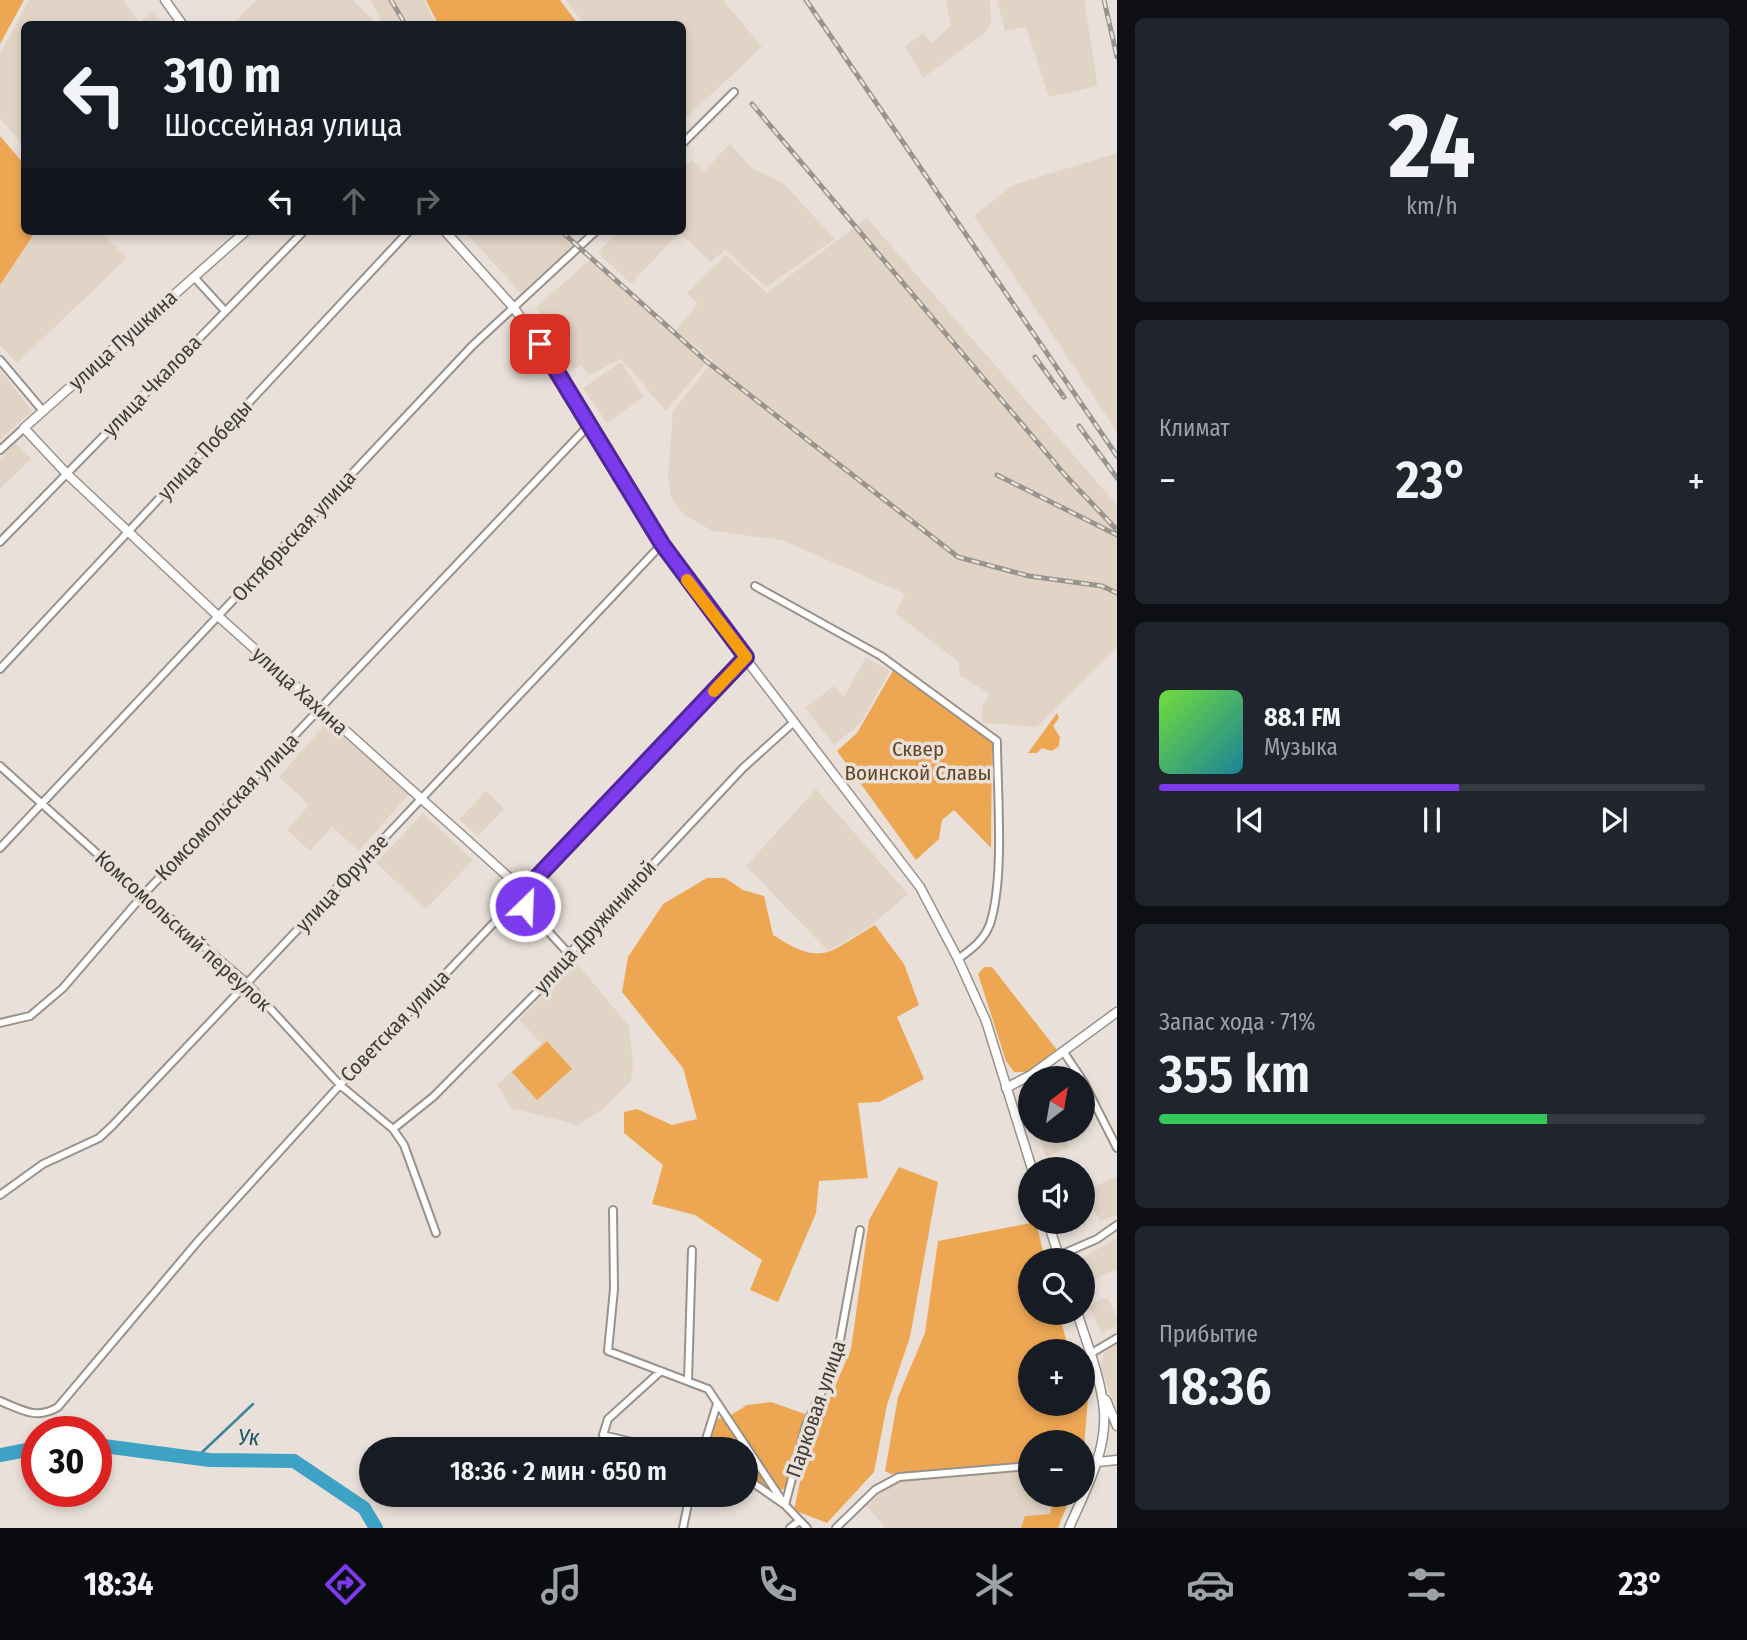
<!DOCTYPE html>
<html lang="ru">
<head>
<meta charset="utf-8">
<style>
	:root { --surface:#171b24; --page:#20242c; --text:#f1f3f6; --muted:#9ea1a6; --line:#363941; --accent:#7c3aed }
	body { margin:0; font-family:"Fira Sans Condensed",sans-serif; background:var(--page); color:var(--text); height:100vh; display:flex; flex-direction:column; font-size:26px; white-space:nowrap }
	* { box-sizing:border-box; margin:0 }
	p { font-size:23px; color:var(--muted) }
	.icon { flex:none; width:38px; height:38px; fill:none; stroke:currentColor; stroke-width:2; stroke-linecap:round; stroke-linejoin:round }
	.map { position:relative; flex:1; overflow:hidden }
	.panel { display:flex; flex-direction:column; gap:18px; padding:18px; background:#0d0f14; width:630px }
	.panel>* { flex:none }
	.guide { position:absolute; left:21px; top:21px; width:665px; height:214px; border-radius:10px; box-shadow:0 4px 10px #0003; background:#171b24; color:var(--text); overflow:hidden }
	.needle { width:46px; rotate:31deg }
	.tools { position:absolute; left:1018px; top:1066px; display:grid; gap:14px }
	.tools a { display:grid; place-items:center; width:77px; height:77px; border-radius:50%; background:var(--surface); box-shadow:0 4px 10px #0003; font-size:35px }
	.speed { position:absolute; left:21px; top:1416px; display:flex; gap:14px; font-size:35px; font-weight:700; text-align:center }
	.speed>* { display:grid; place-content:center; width:91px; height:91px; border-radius:50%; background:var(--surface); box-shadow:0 4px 10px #0003; line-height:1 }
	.speed .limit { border:10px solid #d22; background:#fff; color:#111 }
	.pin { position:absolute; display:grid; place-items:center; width:60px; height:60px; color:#fff; margin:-30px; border-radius:14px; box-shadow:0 4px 10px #0006 }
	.me { position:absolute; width:77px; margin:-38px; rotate:24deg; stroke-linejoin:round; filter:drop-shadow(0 0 5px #0008) }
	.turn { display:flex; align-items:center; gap:24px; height:147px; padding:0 28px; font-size:32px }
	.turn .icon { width:91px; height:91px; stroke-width:2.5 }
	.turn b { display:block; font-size:49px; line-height:60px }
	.lanes { display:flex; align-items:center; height:66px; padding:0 28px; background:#0003; justify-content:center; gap:35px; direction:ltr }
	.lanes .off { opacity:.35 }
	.big { font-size:52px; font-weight:600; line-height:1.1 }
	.panel .card { flex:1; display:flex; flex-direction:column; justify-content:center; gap:10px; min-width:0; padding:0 24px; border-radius:10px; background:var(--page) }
	.panel .dial { align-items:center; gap:0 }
	.dial b { font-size:91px; line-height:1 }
	.song { display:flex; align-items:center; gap:21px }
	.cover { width:84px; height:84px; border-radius:10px; background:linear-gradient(135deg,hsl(100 70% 55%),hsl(190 70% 35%)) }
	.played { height:7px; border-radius:4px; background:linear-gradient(90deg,var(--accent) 55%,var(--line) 55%) }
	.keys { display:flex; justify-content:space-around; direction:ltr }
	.heat { display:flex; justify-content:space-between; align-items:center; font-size:38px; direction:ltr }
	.charge { height:10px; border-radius:5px; background:linear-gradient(90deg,#34c759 71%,var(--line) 0) }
	.trip { position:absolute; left:359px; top:1437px; width:399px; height:70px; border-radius:35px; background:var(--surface); box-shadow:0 4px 10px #0003; font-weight:600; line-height:70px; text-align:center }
	.dock { display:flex; height:112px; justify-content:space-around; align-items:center; background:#090b0e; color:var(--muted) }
	.dock .icon { width:49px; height:49px }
	.dock .active { color:var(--accent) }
	.dock b { font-size:32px; color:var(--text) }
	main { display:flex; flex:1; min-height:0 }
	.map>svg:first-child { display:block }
</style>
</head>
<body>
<main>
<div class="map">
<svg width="1117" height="1528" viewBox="0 0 1117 1528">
	<rect width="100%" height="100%" fill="#e9e1d9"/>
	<path fill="#e1d4c6" d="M29,0h94l16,23 13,-12 13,13h-141v122l-24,-28v-64z
		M257,0h96l24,24h-145z
		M371,0h53l12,24h-54z
		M565,0h158l39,47 -74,69 -5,-4 -1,-88h-98z
		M946,0h44l1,23 -6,10 -62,45 -18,-32 19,-13 7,10 20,-17z
		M997,0h87l14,86 -49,11 -23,-70 -21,4z
		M730,144l23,25 29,13 53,57 -69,48 -41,-37 -14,12 -33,-31h4l1,-62 9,-9 12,11z
		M1117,153v279l-143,-216 39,-31z
		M867,218l250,287v141l-80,81 -55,-4v-16l8,-13 -31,-19v-13l-64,-49 10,-19 -123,-54 -69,-9 -29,-16 -13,-18 -3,-22 5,-64 40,-50 -37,-31 22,-26 -11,-11 39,-38 41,38z
		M39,231h61l27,27 -110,105 -17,-18v-76z
		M464,231h95l14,14 -52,48z
		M618,231h56l4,3 -47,50 -33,-31z
		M591,259l115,104 -40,48 -45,-52 -33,17 -7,-11 -7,4 -38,-62z
		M621,362l23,35 -37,26 -24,-35z
		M0,370l32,41 -32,29z
		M15,443l16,16 -31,30v-30z
		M866,657l24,14 -30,53 -26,21 -29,-37 29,-22 10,11z
		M327,722l82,72 -50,57 -27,-24 -22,24 -23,-21 22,-25 -30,-28z
		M816,789l92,105 -39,33 -41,24 -82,-85z
		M486,791l18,18 -26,27 -19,-17z
		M423,813l50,47 -47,49 -50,-46z
		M575,961l54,65 4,39 -2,16 -27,27 -26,17 -67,-17 -14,-23 44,-42 -22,-23z
		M1047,1131h16l7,16 -24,10 -8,-23z
		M1117,1177v38l-17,6 -11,-19 7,-4 -4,-11z
		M1117,1238v34l-2,-2 -31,14 -1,-24h-5z
		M1107,1297l10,21v8l-15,7 -14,-27z
		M1117,1343v67l-17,-42 4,-15z
		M1031,1470v24l38,1 -14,33h-170l-18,-22 15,-15 15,-9z"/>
	<path fill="#eda753" d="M0,0h24l-24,44z
		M426,0h134l18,24h-140z
		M0,136l24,28v67h12l-36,54z
		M894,669l98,72 -1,107 -37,-38 -12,10 -3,19 -23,21 -79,-109 20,-18z
		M1057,713l2,5 -6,8 7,11 -1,9 -7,5 -10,-3 -5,5h-9z
		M707,878h18l18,12 21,6 9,39c51,33 55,17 102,-10l29,39 15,41 -22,12 27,62 -45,23 -21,1 10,75 -49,3 -3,32 -38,89 -28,-12 12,-30 -67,-45 -43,-11 11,-39 -39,-32v-21l13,-3 35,16 25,-6 -14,-51 -61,-76 6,-35 35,-53z
		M984,967h8l65,83 -31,22h-12l-8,-11 -28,-87z
		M547,1041l25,28 -35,31 -25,-28z
		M899,1167l39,15 -28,155 -23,68 -13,67 -47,51 -33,-13 12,-56 45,-105 18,-129z
		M1036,1222l9,38h-14v52l28,1 10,38h-38v53h52v-14l5,9 -5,59v-16h-52v22l-140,10 -6,-3 13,-74 27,-64 13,-92z
		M771,1402l37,13 -11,27 -8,44 -8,4 -53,-73 19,-12z
		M723,1418l21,31h-39l10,-30z
		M746,1451l28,42 -28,-17z
		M1055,1495h16l-13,33h-37l4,-12 25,-2z"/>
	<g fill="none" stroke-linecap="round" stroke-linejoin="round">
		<path stroke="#3e839a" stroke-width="2.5" d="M196,1458l57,-54"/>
		<path stroke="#3ea2c4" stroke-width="14" d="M96,1445l114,15 84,1 70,47 12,20
			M0,1455l37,-7"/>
		<defs>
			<path id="street" d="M682,144l52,-52
				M194,277l31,34
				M0,360l43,51
				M0,450l24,-22
				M0,542l304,-311
				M755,586l126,70 116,85c0,50 8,136 -7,183 -6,16 -18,25 -32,35
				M0,669l409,-438
				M0,766l143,129 104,88 93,102 53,44 11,16 32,88
				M0,848l472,-502 124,-115
				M524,891l1,15 44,48
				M0,1023l30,-7 33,-28 80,-93 448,-472
				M1063,1051l18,27
				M1083,1081l34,67
				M393,1129l40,-32 122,-123 14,-20 174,-186 51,-46
				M0,1195l43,-31 56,-26 13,-12 550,-582
				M613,1210l1,79 -6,62 100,38 77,116 22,23
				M1058,1256l39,-17 20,-14
				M1090,1354l27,-16
				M661,1371l-53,48 -5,16 58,14
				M688,1381l4,-131
				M0,1401c22,9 37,19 58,6l141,-167 141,-155 184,-194
				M703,1449l14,-45
				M1083,1463l14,-1
				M746,1478l39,27 21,-80 30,-63 24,-132
				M683,1528l7,-34
				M790,1528l9,-7
				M836,1528l39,-38 24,-13 132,-11"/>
			<path id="secondary" d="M165,0l17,24
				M246,231l-222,197 43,46 151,142 306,275 222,-233
				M445,231l69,77 61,90 87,146 41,59 217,284 38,72 28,62 46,148
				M1006,1088l25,-13 86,-63
				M1048,1222l12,38
				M1106,1400l11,26
				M1097,1462l20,-2
				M1069,1528c16,-37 38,-76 35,-117 -3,-33 -17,-67 -27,-99"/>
		</defs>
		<use href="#street" stroke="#99928a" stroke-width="10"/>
		<use href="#secondary" stroke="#99928a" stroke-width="11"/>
		<use href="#street" stroke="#fff" stroke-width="6"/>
		<use href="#secondary" stroke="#fff" stroke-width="8"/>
		<defs>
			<path id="rail" d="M391,0l14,24
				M806,0l311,456
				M1104,0l13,57
				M752,104l313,371 52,55
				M561,231l145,130 252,196 71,19 73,10 15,7
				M1035,357l29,40
				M1079,426l38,52
				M997,475l120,60"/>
		</defs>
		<use href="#rail" stroke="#99938d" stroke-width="5"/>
		<use href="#rail" stroke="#e9e1d9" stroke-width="2.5" stroke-dasharray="8" stroke-linecap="butt"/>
	</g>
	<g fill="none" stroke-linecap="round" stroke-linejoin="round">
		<defs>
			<path id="route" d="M525,906l-1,-15 222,-234 -84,-113 -122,-200"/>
		</defs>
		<use href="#route" stroke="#51269a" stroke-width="18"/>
		<use href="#route" stroke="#7c3aed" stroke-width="12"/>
		<path stroke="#f59e0b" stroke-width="12" d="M687,580l59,77 -32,34"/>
	</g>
	<g text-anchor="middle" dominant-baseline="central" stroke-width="7" stroke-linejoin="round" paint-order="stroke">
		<g font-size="21" fill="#3f3c39" stroke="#e9e1d9">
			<text transform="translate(123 340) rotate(-42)">улица Пушкина</text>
			<text transform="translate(152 386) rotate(-46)">улица Чкалова</text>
			<text transform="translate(205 450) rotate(-47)">улица Победы</text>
			<text transform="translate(294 536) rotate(-47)">Октябрьская улица</text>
			<text transform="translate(300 691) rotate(42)">улица Хахина</text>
			<text transform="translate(227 807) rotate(-46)">Комсомольская улица</text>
			<text transform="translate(342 883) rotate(-47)">улица Фрунзе</text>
			<text transform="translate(595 927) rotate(-48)">улица Дружининой</text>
			<text transform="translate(183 931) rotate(42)">Комсомольский переулок</text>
			<text transform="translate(395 1026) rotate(-46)">Советская улица</text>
			<text transform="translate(816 1409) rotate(-71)">Парковая улица</text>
		</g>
		<g font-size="21" fill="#634623" stroke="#e9e1d9">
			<text x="918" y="749">Сквер<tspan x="918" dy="24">Воинской Славы</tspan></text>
		</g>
		<g font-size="23" font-style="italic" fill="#1f5568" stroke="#e9e1d9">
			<text transform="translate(249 1437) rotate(1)">Ук</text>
		</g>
	</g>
</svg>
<div class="tools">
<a><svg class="needle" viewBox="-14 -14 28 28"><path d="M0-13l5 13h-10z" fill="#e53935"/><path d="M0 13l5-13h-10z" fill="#9ea1a6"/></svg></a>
<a><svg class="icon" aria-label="sound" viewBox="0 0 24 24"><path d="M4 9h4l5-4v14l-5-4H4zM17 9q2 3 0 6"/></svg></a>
<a><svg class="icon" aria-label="search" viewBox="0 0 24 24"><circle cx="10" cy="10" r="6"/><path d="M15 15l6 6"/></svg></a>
<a>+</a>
<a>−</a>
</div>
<div class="speed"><div class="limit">30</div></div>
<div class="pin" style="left:540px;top:344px;background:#d93025"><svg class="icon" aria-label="arrive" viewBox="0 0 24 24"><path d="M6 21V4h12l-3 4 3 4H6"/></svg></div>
<svg class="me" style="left:525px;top:906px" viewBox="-20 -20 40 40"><circle r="17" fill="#7c3aed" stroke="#fff" stroke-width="3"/><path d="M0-11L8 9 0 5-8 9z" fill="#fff"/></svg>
<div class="trip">18:36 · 2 мин · 650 m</div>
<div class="guide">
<div class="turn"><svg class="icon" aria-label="left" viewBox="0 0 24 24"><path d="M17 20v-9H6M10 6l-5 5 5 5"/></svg><div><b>310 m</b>Шоссейная улица</div></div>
<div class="lanes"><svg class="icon" aria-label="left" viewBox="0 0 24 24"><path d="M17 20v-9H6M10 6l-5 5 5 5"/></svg><svg class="icon off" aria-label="ahead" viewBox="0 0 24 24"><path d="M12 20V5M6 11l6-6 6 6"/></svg><svg class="icon off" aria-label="right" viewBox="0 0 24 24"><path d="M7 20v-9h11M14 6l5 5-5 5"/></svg></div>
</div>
</div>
<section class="panel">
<div class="card dial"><b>24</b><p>km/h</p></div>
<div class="card"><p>Климат</p>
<div class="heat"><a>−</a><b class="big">23°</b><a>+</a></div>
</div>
<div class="card">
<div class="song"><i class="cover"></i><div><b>88.1 FM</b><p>Музыка</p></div></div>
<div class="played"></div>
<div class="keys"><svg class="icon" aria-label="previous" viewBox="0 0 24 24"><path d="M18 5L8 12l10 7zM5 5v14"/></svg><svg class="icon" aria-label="pause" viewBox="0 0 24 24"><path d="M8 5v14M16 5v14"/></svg><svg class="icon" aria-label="next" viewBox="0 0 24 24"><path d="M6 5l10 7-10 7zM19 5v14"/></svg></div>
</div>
<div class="card"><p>Запас хода · 71%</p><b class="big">355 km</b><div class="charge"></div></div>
<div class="card"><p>Прибытие</p><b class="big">18:36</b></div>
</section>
</main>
<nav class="dock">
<b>18:34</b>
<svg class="icon active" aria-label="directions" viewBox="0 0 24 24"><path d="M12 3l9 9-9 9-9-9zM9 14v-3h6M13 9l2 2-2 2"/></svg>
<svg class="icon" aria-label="music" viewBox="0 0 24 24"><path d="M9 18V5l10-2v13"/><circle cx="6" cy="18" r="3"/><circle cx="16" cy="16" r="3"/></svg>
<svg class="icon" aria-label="phone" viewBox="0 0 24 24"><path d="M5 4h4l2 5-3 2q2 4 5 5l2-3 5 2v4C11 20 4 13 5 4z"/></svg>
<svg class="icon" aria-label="climate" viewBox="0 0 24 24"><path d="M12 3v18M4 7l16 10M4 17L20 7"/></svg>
<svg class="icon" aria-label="car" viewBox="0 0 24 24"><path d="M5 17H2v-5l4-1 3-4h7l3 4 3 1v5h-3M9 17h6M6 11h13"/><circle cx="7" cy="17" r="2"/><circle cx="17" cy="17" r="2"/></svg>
<svg class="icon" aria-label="filters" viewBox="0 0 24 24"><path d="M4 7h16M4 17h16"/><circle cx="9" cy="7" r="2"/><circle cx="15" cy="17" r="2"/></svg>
<b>23°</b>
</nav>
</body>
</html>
